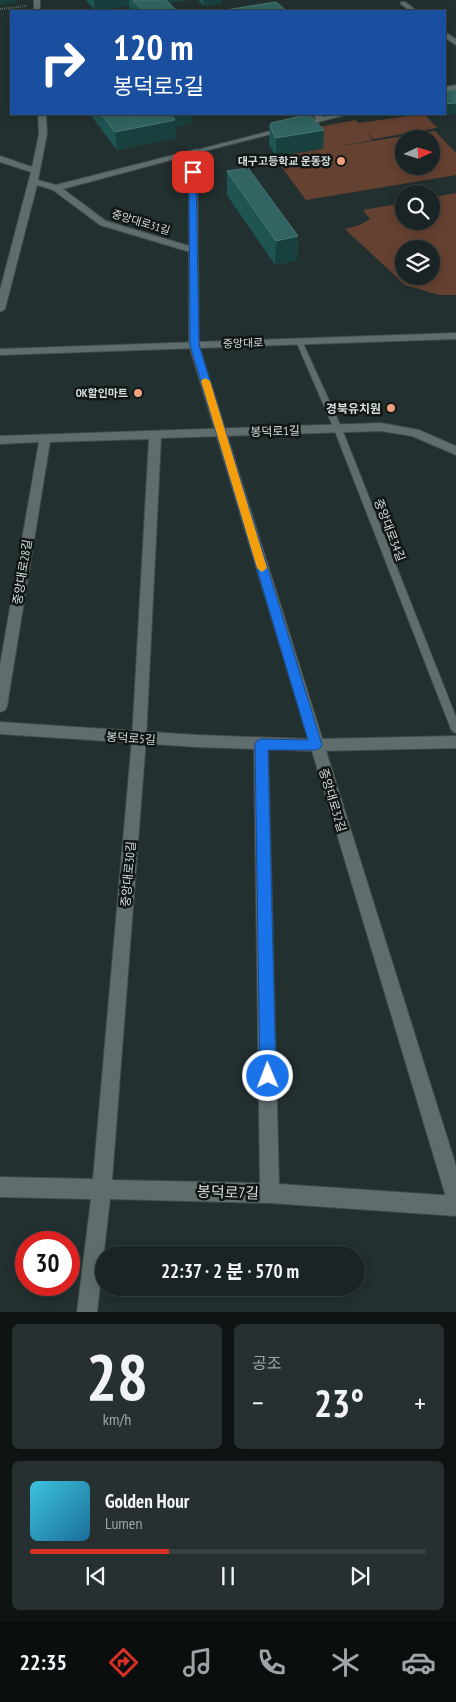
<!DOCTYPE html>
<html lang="ko">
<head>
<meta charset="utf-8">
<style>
	:root { --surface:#1a2424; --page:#273031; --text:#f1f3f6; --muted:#9fa4a6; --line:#384141; --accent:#d93025 }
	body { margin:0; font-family:"PT Sans Narrow","Noto Sans KR",sans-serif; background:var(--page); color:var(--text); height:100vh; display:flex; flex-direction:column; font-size:19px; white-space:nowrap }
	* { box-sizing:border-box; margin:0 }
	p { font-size:16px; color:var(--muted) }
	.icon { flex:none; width:28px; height:28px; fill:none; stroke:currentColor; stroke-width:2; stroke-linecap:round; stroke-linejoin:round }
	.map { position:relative; height:1312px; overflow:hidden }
	.panel { display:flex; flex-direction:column; gap:12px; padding:12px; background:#0e1414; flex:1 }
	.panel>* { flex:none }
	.banner { position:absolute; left:10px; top:10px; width:436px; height:105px; border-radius:0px; box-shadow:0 2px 12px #0003,0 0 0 1px var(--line); background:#1a4fa0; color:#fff; overflow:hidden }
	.needle { width:32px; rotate:86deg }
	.buttons { position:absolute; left:395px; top:130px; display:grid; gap:10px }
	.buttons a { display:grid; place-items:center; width:45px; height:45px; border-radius:50%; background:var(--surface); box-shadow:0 2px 12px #0003,0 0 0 1px var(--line); font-size:25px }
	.speed { position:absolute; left:15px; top:1231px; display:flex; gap:10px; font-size:25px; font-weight:700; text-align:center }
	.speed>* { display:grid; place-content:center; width:65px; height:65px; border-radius:50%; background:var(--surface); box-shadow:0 2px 12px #0003,0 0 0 1px var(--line); line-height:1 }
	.speed .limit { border:8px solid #d22; background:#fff; color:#111 }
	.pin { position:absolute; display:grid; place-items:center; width:42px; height:42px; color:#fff; margin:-21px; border-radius:10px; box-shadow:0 2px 8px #0006 }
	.me { position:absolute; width:55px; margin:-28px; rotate:359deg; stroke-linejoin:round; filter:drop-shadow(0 0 4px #0008) }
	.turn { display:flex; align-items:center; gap:18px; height:105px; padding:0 20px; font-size:22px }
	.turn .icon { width:65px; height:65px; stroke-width:2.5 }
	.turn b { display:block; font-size:35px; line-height:42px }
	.big { font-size:38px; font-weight:700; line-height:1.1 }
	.panel .widget { flex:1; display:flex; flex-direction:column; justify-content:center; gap:8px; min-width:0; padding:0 18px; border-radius:8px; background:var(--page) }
	.panel .dial { align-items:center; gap:0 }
	.dial b { font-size:65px; line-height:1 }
	.song { display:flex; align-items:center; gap:15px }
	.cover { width:60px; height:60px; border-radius:8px; background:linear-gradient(135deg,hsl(190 70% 55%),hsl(200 70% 35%)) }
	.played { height:5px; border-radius:2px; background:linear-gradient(90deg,var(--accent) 35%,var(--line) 35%) }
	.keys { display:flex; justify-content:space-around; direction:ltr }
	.heat { display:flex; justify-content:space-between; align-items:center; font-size:28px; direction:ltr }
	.panel .tiles { flex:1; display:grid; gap:12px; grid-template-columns:1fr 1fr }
	.widget:last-child { grid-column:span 2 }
	.trip { position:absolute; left:95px; top:1246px; width:270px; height:50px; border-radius:25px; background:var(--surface); box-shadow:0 2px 12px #0003,0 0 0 1px var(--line); font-weight:700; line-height:50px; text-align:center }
	.menu { display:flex; height:80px; justify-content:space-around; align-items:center; background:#0a0e0e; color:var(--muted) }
	.menu .icon { width:35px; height:35px }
	.menu .current { color:var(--accent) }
	.menu b { font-size:22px; color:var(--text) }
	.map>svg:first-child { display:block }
</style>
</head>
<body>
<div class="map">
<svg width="456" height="1312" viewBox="0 0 456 1312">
	<rect width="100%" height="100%" fill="#233030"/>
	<path fill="#654131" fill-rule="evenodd" d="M424,114l13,14 -63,11 -7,-7 6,8 -38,7 100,-16 21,22v22l-150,25 -32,-43 49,-8 -16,-20 49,-9 2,3zM404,139h27v27h-27z
		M456,193v102h-17l-34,-10 -60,-56 15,-4 10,-6 -7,-9 41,-7v18h27v-23zM404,249h27v27h-27z"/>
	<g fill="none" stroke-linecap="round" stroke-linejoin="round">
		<defs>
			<path id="service" d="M299,339l3,2 40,88 114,288v16l-3,-1 -2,-3 -117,-300 -38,-88z"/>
			<path id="minor" d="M34,0h6v11h-6z
				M401,2h4l12,9h-7l-9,-7z
				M445,32l11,7v6l-11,-7z
				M38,114h8l1,20 -9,46 18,5 141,-36v4l-134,36 43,32 90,27v4h-6l-90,-27 -47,-35 -16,-5 -32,124 -5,3v-22l31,-118 -31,-10v-6l32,11 7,-33z
				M313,114h8l4,6 -7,2z
				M381,423l38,7 37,16v9l-44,-19 -31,-5 -220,7 -15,301 -34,441 148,3 -6,-439 2,-4 5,-2 5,2 2,4 11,440 177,12v20l-186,-13 -160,-4 -13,113h-20l14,-113 -91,-2v-20l93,2 39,-440 17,-300 -99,3 -43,264 -2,4 -5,2v-47l39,-223 -39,2v-8z
				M456,736v12l-140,3 -5,-2 -2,-4 2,-4 5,-2z"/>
			<path id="tertiary" d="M456,85v4l-11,2v-4z
				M336,114h13l-152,39 2,192 257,821v41l-7,-3 -3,-7 -134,-446 -115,-4 -197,-13v-12l197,13 111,4 -119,-394v-193z"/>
			<path id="secondary" d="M456,333v6l-456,16v-6z"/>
		</defs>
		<use href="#service" stroke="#404b4b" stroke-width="2"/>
		<use href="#minor" stroke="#404b4b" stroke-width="2"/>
		<use href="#tertiary" stroke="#404b4b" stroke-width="2"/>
		<use href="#secondary" stroke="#404b4b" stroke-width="2"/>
		<path stroke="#5d6968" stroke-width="2" stroke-dasharray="1 1" stroke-linecap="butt" d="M0,9l27,-3"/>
		<use href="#service" fill="#5f6e6d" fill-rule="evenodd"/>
		<use href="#minor" fill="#5f6e6d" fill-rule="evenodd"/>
		<use href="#tertiary" fill="#5f6e6d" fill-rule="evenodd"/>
		<use href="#secondary" fill="#5f6e6d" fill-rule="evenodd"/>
	</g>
	<path fill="#1e5553" d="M86,0h102l-19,3 8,8h-47l-1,-5 -34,5z
		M198,0h24v3l-18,3z
		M92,114h100v9l-17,4 1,11 -59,12 -25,-33z
		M270,127l54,3 -1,18 -47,8 -7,-11z
		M227,171l71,65 -1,24 -22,5 -48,-70z"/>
	<path fill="#18403f" d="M0,0h17v2l-17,3z
		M94,0h35v6l-34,5z
		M166,0h22l-22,3z
		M203,0h19v3l-18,3z
		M456,103v11l-15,2v-2h4v-10z
		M123,114h17l1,4z
		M166,114h26v9l-17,4 1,11 -59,12 -2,-18z
		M324,130l-1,18 -47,8v-18z
		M298,236l-1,24 -22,5 1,-24z"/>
	<path fill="#316462" stroke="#4b7775" d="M133,0h33l11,11h-34z
		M276,2l11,9h-68z
		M456,90v13l-11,1v-13z
		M101,114h29l2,2 14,-2h24l5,6 -60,12z
		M309,114l15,16 -48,8 -6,-11 1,-4z
		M248,168l50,68 -22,5 -49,-70z"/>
	<path fill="#1a73e8" stroke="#114b97" d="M193,169l3,3 3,173 123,400 -2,3 -4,2h-48l8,326 -3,6 -5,2 -5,-2 -3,-6 -5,-332 2,-3 4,-2 47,1 -118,-395 -1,-173z"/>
	<path fill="#f59e0b" d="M205,378l5,3 57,187 -5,4 -5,-4 -56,-187z"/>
	<g fill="#f1a17d" stroke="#111717" stroke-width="2">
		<circle cx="341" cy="161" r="5"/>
		<circle cx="138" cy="393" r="5"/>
		<circle cx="391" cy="408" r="5"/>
	</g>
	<g text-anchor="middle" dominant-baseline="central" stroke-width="5" stroke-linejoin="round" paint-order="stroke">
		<g font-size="11" font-weight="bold" fill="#d5dedd" stroke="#111717" text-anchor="end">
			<text x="331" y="161">대구고등학교 운동장</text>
			<text x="128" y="393">OK할인마트</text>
		</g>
		<g font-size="11" fill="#d5dedd" stroke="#111717">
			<text transform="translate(141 222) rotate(17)">중앙대로31길</text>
			<text transform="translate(243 343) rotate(-2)">중앙대로</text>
		</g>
		<g font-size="12" font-weight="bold" fill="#d5dedd" stroke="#111717" text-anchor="end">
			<text x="381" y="408">경북유치원</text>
		</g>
		<g font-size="12" fill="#d5dedd" stroke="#111717">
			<text transform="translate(275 431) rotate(-2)">봉덕로1길</text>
			<text transform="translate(390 530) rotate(69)">중앙대로34길</text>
			<text transform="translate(22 572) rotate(-81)">중앙대로28길</text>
			<text transform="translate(131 738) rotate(4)">봉덕로5길</text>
			<text transform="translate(333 800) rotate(73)">중앙대로32길</text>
			<text transform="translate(128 874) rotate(-85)">중앙대로30길</text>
		</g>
		<g font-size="15" fill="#d5dedd" stroke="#111717">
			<text transform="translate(228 1192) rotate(2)">봉덕로7길</text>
		</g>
	</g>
</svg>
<div class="buttons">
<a><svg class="needle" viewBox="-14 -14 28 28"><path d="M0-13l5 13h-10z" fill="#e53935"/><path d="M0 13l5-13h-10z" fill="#9fa4a6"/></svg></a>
<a><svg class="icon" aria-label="search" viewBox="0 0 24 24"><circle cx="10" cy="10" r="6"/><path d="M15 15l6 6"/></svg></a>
<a><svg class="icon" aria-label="layers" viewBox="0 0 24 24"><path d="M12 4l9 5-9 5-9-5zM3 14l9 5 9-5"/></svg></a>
</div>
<div class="speed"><div class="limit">30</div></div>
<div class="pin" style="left:193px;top:172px;background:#d93025"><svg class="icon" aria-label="arrive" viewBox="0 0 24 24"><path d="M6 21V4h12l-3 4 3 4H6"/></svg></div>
<svg class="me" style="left:268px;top:1076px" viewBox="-20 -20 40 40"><circle r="17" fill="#1a73e8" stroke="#fff" stroke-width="3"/><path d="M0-11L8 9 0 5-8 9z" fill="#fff"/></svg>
<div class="trip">22:37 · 2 분 · 570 m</div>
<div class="banner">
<div class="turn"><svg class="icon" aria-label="right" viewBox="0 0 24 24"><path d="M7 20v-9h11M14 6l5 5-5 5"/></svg><div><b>120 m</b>봉덕로5길</div></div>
</div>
</div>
<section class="panel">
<div class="tiles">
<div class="widget dial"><b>28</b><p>km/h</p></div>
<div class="widget"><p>공조</p>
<div class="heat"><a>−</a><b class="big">23°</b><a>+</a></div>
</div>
<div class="widget">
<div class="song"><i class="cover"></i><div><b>Golden Hour</b><p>Lumen</p></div></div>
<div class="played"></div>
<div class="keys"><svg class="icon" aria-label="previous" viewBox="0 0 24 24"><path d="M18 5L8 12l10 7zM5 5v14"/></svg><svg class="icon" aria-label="pause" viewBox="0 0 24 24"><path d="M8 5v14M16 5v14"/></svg><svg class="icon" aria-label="next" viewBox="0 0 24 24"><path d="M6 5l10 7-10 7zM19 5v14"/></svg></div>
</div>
</div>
</section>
<nav class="menu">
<b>22:35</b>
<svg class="icon current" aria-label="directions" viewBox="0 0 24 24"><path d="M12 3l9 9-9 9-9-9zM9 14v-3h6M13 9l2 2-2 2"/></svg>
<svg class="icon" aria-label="music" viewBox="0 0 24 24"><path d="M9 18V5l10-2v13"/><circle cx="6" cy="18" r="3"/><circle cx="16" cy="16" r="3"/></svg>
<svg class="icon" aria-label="phone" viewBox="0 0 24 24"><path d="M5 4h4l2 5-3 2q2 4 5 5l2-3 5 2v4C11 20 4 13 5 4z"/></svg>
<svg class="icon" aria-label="climate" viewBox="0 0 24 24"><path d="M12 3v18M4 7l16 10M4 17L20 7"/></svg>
<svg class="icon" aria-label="car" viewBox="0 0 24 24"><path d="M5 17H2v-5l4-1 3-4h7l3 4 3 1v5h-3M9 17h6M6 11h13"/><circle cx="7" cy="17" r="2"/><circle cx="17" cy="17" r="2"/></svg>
</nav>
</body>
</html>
